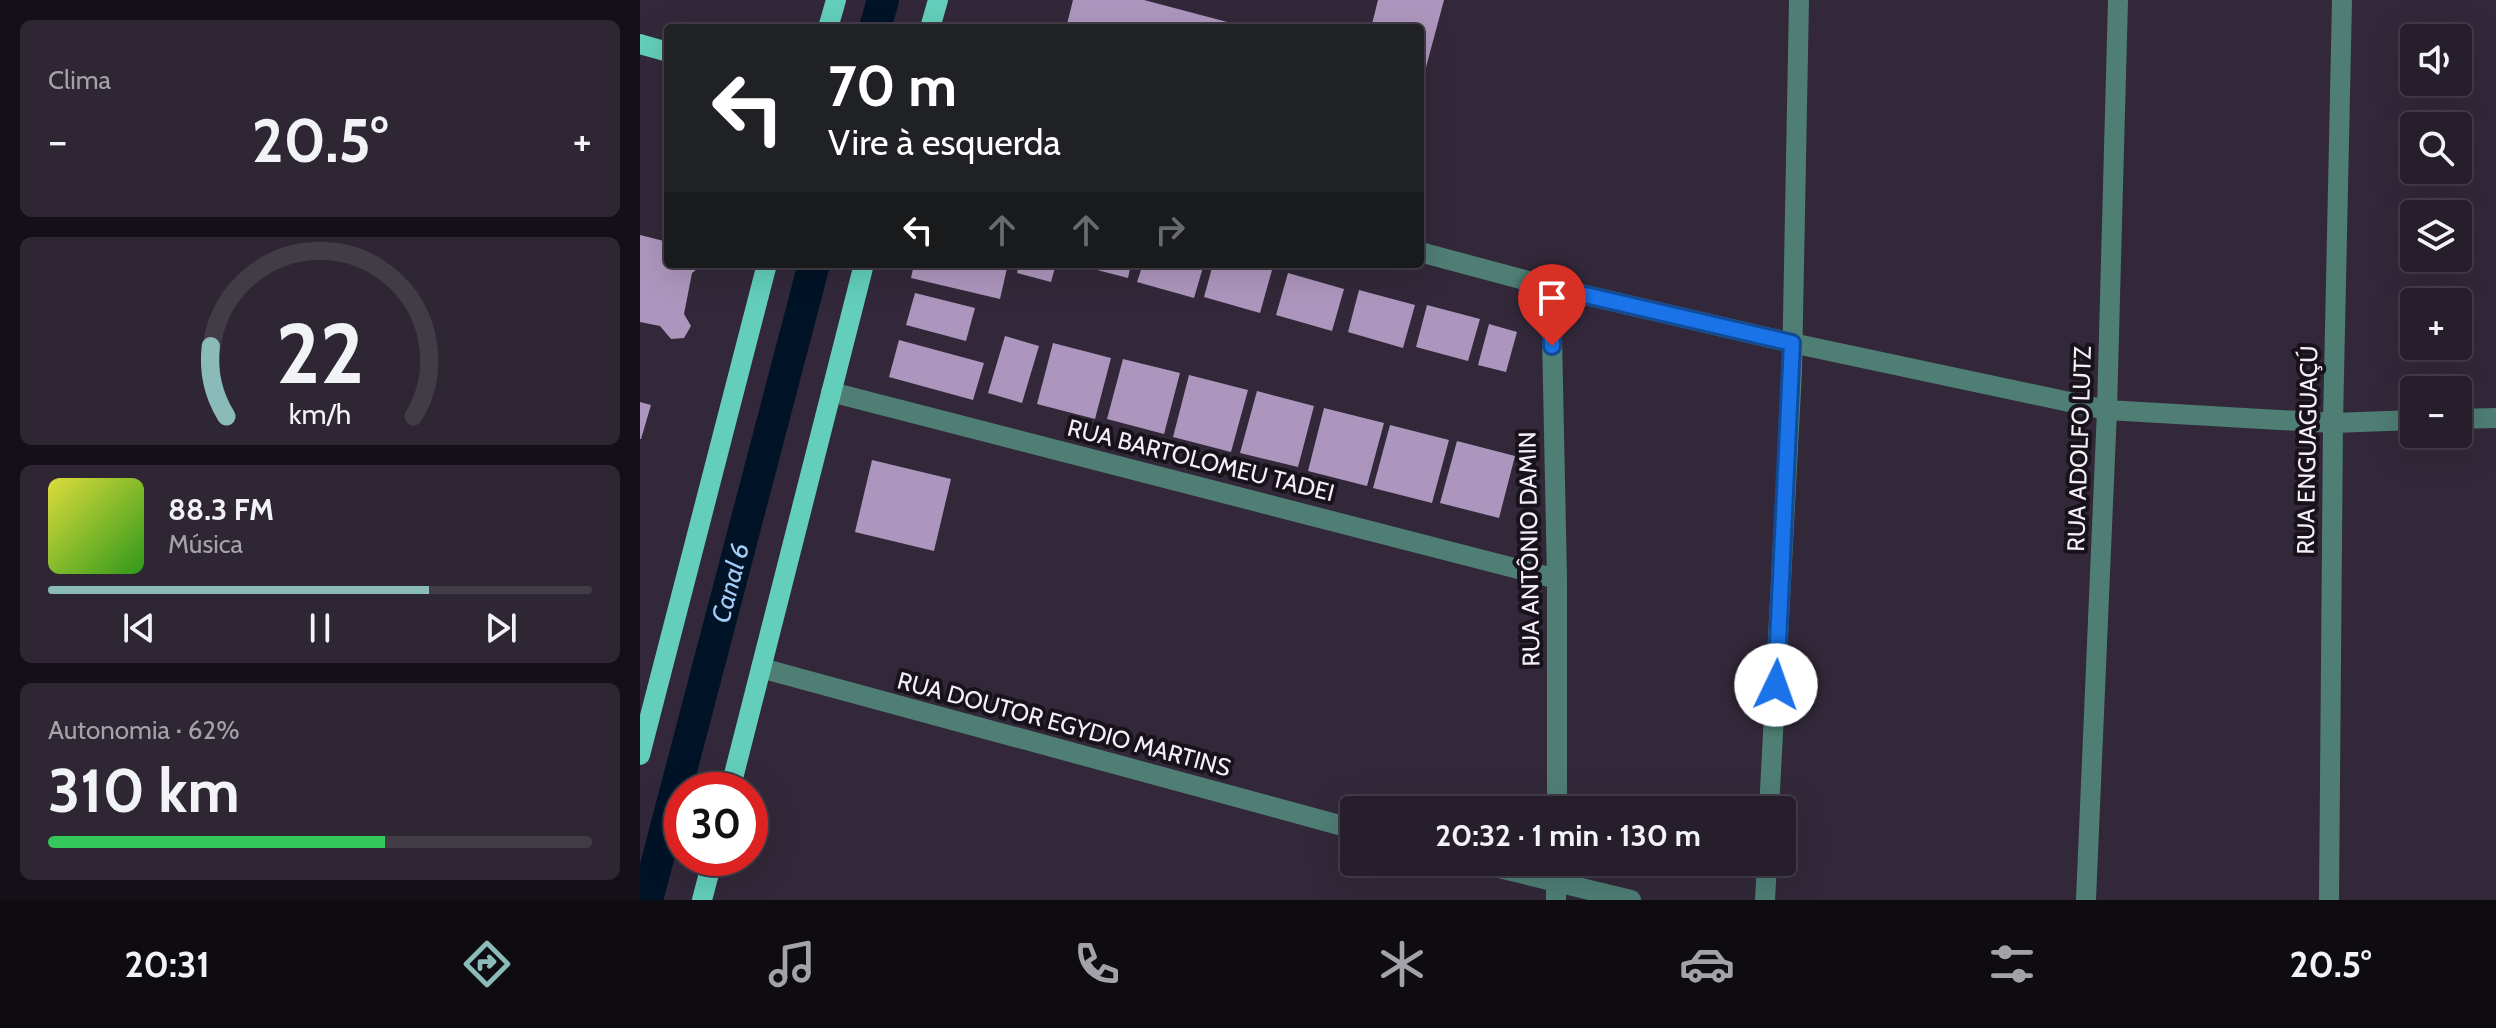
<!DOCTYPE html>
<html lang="pt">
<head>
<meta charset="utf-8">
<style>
	:root { --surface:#261e2b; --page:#2e2733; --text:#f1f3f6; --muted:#a4a2a9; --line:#423c47; --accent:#8bbbb9 }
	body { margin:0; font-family:Cabin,sans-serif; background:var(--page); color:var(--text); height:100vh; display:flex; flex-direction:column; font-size:30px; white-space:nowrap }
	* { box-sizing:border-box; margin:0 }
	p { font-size:26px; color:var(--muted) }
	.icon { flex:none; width:44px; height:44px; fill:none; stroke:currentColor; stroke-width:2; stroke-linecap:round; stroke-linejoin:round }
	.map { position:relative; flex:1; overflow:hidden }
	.side { display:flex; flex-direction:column; gap:20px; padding:20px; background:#151018; width:640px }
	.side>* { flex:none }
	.top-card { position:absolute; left:24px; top:24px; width:760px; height:244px; border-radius:8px; box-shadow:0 8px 32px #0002,0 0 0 2px var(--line); background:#202124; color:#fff; overflow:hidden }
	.controls { position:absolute; left:1760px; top:24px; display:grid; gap:16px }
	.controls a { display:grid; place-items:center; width:72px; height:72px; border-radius:8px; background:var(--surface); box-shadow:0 8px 32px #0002,0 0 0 2px var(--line); font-size:40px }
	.speed { position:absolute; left:24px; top:772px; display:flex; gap:16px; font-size:40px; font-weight:700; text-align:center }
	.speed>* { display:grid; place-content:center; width:104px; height:104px; border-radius:50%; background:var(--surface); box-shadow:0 8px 32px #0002,0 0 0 2px var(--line); line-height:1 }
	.speed .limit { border:12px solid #d22; background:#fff; color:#111 }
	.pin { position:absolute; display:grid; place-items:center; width:68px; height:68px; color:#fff; margin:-82px -34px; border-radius:50% 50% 50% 0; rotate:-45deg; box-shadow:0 0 8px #0007 }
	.pin .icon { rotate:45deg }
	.me { position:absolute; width:88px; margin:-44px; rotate:3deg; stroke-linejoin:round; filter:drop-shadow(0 0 6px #0008) }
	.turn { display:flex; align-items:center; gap:28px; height:168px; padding:0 32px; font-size:36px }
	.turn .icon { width:104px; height:104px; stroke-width:2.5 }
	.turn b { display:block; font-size:56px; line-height:68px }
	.lanes { display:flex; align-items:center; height:76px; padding:0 32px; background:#0003; justify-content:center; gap:40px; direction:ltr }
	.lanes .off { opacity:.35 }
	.big { font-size:60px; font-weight:700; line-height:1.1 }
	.side .widget { flex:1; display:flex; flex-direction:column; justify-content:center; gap:12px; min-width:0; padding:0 28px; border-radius:12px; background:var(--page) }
	.side .dial { align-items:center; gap:0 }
	.dial svg { height:208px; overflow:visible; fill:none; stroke:var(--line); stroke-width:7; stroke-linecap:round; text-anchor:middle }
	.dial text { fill:var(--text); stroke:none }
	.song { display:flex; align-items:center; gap:24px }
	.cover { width:96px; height:96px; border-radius:12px; background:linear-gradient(135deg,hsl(60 70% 55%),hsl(110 70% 35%)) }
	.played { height:8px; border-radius:4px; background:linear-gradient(90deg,var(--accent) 70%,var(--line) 70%) }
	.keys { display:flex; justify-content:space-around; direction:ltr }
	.heat { display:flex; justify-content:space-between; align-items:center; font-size:44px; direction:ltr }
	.charge { height:12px; border-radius:6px; background:linear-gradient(90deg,#34c759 62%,var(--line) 0) }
	.trip { position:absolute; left:700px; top:796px; width:456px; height:80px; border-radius:8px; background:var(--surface); box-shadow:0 8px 32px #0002,0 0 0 2px var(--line); font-weight:700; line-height:80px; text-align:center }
	.tabs { display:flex; height:128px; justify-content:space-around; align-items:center; background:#0f0c11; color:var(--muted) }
	.tabs .icon { width:56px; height:56px }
	.tabs .current { color:var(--accent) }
	.tabs b { font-size:36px; color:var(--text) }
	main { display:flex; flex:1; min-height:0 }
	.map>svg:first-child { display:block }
</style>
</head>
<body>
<main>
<section class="side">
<div class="widget"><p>Clima</p>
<div class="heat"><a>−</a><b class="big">20.5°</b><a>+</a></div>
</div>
<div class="widget dial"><svg viewBox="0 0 100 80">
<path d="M14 69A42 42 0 1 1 86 69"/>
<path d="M14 69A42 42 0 0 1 8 42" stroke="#8bbbb9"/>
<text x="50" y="56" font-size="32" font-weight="700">22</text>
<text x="50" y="72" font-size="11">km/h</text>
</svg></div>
<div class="widget">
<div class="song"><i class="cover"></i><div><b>88.3 FM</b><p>Música</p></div></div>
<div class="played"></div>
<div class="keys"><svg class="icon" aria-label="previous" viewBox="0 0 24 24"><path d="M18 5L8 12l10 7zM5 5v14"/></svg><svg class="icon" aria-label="pause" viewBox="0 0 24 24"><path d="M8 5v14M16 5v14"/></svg><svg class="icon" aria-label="next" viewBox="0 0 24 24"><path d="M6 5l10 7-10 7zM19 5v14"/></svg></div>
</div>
<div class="widget"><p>Autonomia · 62%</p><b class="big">310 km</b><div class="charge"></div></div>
</section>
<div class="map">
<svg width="1856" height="900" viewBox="0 0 1856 900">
	<rect width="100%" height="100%" fill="#322839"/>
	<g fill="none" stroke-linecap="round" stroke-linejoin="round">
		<g stroke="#001327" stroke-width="32">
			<path d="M235,28l8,-28"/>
			<path id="s1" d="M7,900l167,-636"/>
		</g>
	</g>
	<path fill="#ad96bd" d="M433,0h71l106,28h-184z
		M738,0h66l-19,71 -5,-1v-42h-49z
		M0,235l28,7v22h35l-11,9 -8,41 7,12 -7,12 -13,1 -11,-13 -20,-4z
		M274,264h94l-8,35 -89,-21z
		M379,264h37l-5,18 -34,-9z
		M434,264h57l-3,14z
		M503,264h61l-10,34 -57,-16z
		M573,264h38l21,6 -12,43 -56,-16z
		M648,273l56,16 -12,42 -56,-16z
		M719,290l56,15 -12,43 -55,-16z
		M275,293l60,15 -9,33 -60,-16z
		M787,305l53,14 -12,42 -52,-14z
		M849,324l28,8 -11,40 -28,-7z
		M365,336l34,10 -17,57 -34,-10z
		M259,340l85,23 -11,37 -84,-23z
		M413,343l58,15 -16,61 -58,-15z
		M483,359l57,14 -16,61 -57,-15z
		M549,375l59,15 -17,62 -58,-15z
		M617,391l57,15 -16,61 -58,-14z
		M0,402l11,3 -10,34h-1z
		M684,408l60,15 -17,63 -59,-15z
		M750,425l59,15 -17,63 -59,-15z
		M817,441l58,15 -16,62 -59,-15z
		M232,460l79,19 -17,72 -79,-19z"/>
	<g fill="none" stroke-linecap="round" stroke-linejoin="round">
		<path stroke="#4e7e74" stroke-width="20" d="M780,252l131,35 241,56 315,67 226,13 81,-3
			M911,287l6,292v231
			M191,392l726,187
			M1818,419l38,-1
			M121,668l593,161
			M1129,810l23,-439 7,-371
			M834,862l157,38
			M916,900v-38
			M1125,900l2,-38
			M1446,900l21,-490 11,-410
			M1689,900l4,-477 9,-423"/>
		<path stroke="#63cebb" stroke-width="20" d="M188,28l8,-28
			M290,28l8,-28
			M0,44l28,8
			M0,755l127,-491
			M90,790l134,-526
			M62,900l11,-42"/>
	</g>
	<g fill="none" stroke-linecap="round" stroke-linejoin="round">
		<defs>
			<path id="route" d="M912,346l-1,-59 241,56 -16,342"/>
		</defs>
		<use href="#route" stroke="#114b97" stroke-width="20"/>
		<use href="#route" stroke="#1a73e8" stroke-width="14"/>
	</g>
	<g text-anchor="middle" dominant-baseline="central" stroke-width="8" stroke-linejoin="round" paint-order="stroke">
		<g font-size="24" fill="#f5effa" stroke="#18131b">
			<text transform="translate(1439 449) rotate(-88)">RUA ADOLFO LUTZ</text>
			<text transform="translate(1667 450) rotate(-89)">RUA ENGUAGUAÇÚ</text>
			<text transform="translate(561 460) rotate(14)">RUA BARTOLOMEU TADEI</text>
			<text transform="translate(889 549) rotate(-91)">RUA ANTÔNIO DAMIN</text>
			<text transform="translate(424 724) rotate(15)">RUA DOUTOR EGYDIO MARTINS</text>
		</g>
		<g font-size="26" font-style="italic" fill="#a4cef7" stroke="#18131b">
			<text stroke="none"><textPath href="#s1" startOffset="328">Canal 6</textPath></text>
		</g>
	</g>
</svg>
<div class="controls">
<a><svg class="icon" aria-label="sound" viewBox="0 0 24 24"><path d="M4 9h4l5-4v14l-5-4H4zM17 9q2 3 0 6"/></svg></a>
<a><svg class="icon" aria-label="search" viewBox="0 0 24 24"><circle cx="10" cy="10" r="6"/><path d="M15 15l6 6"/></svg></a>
<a><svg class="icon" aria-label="layers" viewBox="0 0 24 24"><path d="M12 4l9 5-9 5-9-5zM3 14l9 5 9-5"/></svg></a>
<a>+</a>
<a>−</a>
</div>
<div class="speed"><div class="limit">30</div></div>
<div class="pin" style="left:912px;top:346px;background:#d93025"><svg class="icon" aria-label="arrive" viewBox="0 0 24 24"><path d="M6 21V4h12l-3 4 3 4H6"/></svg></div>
<svg class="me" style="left:1136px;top:685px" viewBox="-20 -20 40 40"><circle r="19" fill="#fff"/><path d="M0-13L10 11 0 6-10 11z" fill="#1a73e8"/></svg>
<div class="trip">20:32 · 1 min · 130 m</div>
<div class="top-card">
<div class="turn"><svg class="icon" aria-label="left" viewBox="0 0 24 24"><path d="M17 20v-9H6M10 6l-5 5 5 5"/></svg><div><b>70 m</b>Vire à esquerda</div></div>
<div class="lanes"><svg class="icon" aria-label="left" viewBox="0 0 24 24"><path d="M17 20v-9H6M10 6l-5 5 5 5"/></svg><svg class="icon off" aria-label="ahead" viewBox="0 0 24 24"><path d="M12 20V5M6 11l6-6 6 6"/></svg><svg class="icon off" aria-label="ahead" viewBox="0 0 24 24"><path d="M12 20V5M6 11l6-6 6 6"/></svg><svg class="icon off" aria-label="right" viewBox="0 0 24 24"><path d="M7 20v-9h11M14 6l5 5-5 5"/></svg></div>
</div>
</div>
</main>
<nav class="tabs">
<b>20:31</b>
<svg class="icon current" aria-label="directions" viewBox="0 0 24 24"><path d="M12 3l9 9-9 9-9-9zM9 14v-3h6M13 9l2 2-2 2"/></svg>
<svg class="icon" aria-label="music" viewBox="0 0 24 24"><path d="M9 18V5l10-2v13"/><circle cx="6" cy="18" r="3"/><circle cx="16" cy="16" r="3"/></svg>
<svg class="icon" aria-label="phone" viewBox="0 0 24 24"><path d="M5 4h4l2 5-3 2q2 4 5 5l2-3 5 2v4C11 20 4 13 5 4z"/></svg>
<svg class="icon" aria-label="climate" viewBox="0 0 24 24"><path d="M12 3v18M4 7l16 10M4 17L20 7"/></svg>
<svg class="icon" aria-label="car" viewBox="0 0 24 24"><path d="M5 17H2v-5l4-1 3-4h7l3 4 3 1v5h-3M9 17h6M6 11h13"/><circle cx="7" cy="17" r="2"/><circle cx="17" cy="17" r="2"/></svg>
<svg class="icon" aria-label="filters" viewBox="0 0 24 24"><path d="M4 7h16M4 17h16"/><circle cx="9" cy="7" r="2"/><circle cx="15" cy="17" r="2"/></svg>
<b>20.5°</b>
</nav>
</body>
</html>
